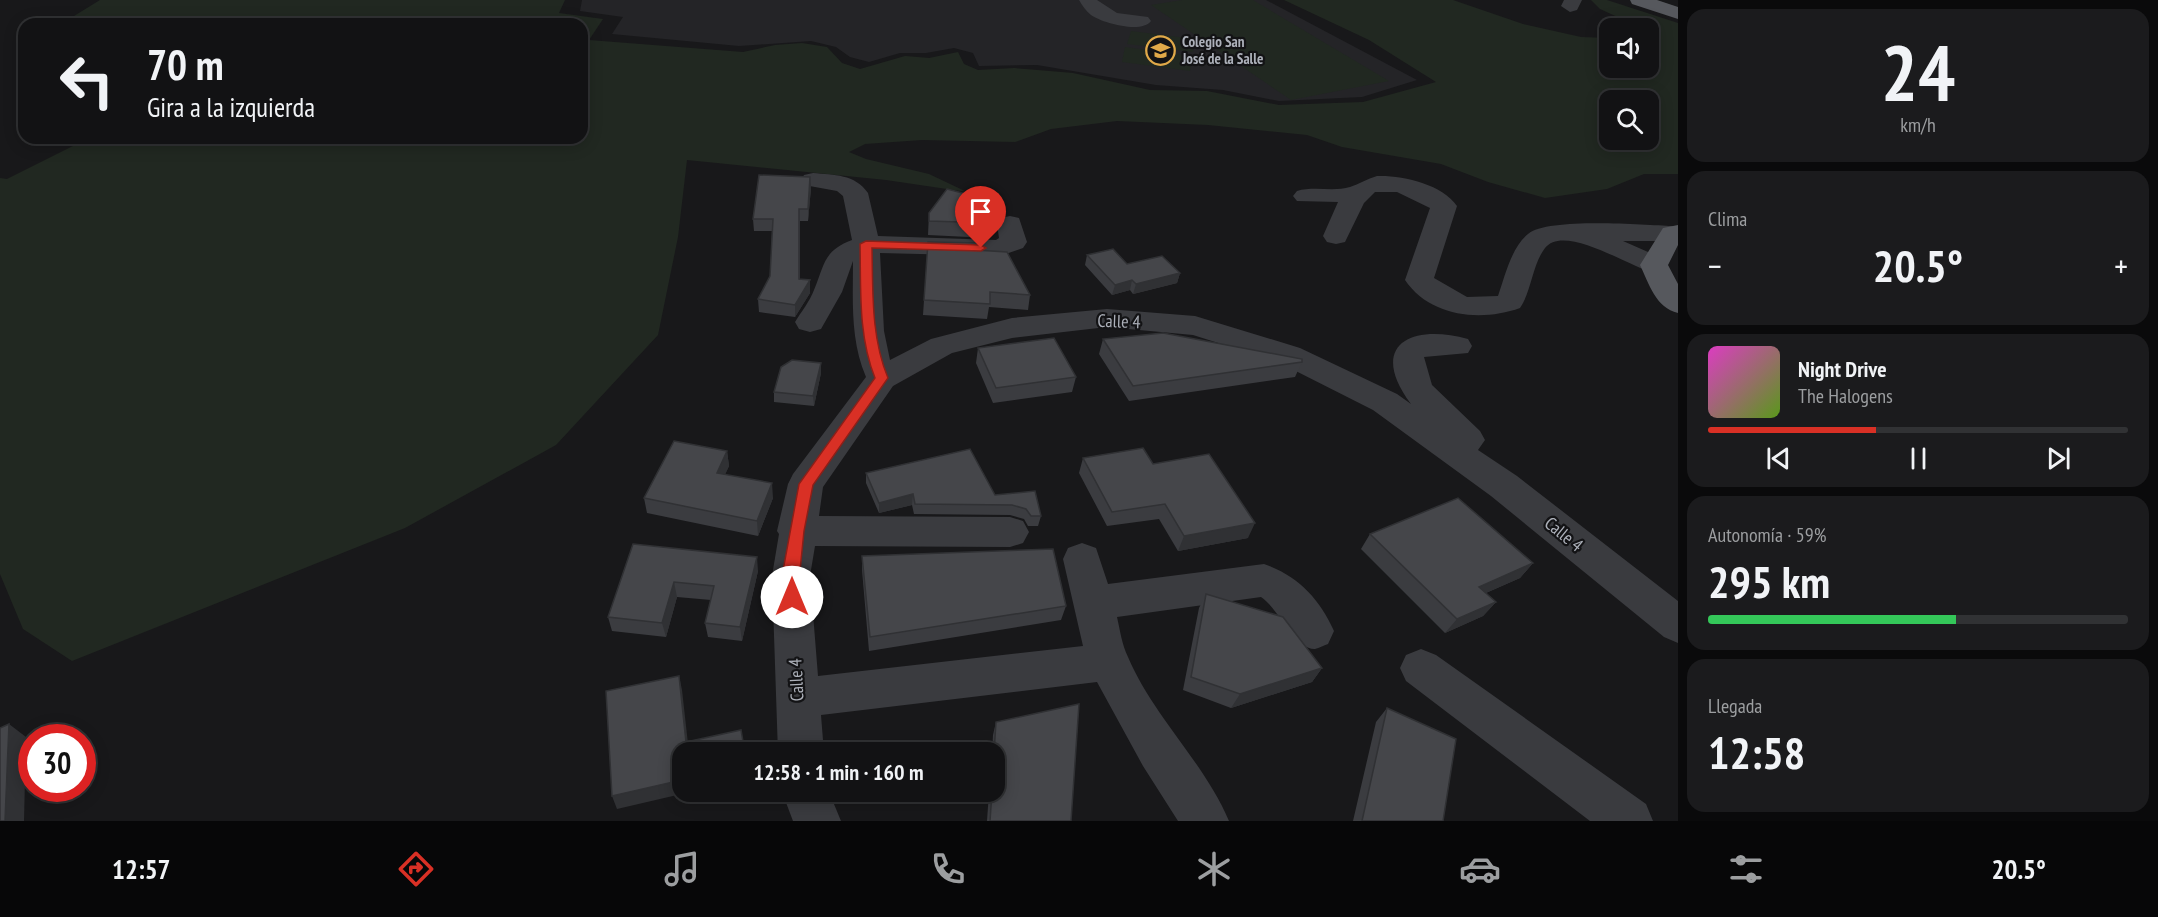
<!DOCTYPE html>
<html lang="es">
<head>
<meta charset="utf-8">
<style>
	:root { --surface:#121214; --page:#1b1b1d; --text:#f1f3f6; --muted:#9c9ea0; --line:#313234; --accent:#d93025 }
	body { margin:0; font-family:"PT Sans Narrow",sans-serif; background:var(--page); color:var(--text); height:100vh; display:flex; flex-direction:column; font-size:22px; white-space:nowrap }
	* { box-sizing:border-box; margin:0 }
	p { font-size:20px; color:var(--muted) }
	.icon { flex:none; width:33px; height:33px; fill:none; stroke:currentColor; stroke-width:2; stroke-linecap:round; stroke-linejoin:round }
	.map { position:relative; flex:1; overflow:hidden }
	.side { display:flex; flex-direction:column; gap:9px; padding:9px; background:#0a0a0b; width:480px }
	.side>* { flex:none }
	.guide { position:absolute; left:18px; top:18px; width:570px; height:126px; border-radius:18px; box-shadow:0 3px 15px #0003,0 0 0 2px var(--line); background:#121214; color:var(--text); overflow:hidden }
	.tools { position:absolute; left:1599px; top:18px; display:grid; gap:12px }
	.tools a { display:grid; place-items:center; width:60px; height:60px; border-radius:12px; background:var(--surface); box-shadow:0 3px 15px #0003,0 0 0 2px var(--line); font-size:30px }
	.speed { position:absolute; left:18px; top:724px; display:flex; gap:12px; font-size:30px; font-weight:700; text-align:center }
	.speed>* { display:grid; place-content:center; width:78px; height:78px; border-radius:50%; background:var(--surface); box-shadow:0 3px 15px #0003,0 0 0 2px var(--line); line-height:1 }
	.speed .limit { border:9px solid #d22; background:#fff; color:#111 }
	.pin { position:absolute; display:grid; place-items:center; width:51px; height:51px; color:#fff; margin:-62px -26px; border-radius:50% 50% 50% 0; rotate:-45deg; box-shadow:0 0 6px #0007 }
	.pin .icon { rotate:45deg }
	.me { position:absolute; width:66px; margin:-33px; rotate:0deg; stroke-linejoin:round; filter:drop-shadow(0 0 4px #0008) }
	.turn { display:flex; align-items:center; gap:21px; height:126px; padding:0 30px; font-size:27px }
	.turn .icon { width:78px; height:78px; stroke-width:2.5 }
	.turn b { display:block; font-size:42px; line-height:51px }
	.big { font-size:45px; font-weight:800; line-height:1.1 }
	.side .tile { flex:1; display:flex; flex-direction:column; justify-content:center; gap:9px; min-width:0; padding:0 21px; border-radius:18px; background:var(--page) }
	.side .dial { align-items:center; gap:0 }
	.dial b { font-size:78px; line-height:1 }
	.song { display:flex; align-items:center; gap:18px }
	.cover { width:72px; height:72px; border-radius:9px; background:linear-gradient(135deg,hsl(310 70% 55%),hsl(90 70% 35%)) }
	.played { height:6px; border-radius:3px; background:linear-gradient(90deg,var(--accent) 40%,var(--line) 40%) }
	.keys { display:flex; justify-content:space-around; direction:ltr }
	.heat { display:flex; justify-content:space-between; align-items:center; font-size:33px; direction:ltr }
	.charge { height:9px; border-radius:4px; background:linear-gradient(90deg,#34c759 59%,var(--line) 0) }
	.trip { position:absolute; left:672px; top:742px; width:333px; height:60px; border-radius:18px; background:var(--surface); box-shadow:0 3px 15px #0003,0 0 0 2px var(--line); font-weight:800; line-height:60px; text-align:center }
	.tab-bar { display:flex; height:96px; justify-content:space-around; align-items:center; background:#070708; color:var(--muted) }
	.tab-bar .icon { width:42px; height:42px }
	.tab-bar .current { color:var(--accent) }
	.tab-bar b { font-size:27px; color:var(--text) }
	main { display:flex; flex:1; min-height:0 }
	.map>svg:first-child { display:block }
</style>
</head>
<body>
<main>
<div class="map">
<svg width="1678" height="821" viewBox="0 0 1678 821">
	<rect width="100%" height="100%" fill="#18181a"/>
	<path fill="#242427" d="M582,0h684l151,80 -55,17 -83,4 -56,-11 -67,-5 -119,-20 -58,1 -6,-13 -19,-5 -28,5h-26l-31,9 -19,-5 -14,-10 -25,-6 -72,5 -127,-12 11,-17 -43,-6z"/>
	<path fill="#212821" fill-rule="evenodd" d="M100,0h465l-6,13 44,6 -14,21 154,12 32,-7 27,-2 25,4 15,16 18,6 45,-13 24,2 29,-6 6,12 14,6 36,-2 59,5 77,17 57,1 72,14 84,-3 73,-20 -67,-42 -85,-40h169l70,24 58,13 28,1 1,30h38v-40h-15l2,-3 -35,-16 -9,-9h16l71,23v151h-34l-37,15 -62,9 -57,-16 -47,-18 -99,-17 -35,-12 -99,-10 -91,-4 -66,8 -36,13 -93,-2 -57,4 -16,8 17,7 63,15 38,18 -81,-12 -199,-20 -9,77 -20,98 -102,110 -151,83 -333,133 -49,-32 -23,-55v-396l7,1 82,-41h493v-114h-521zM1610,100h38v40h-38z
		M1182,0h71l136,81 -98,19 -140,-95z
		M1131,31l64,8 -2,13 -66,-8z
		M1125,47l67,9 -2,15 -68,-9z"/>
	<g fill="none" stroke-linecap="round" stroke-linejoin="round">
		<path fill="#3a3b3f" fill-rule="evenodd" d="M1079,0h18l20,13 31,4 3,4c-9,13 -49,2 -60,-6 -5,-4 -9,-10 -12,-15z
			M1564,0h18l-5,10 -7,2 -9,-6z
			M813,173c21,2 42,1 55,20l10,43 118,4 3,-2 -2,-14 4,-6 9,-2 9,2 8,24 -4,6 -23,8 -120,-3 4,78 6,29 41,-21 81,-21 95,-9 88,7 105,32 97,46 14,10c-44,-59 0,-81 57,-65l4,7 -4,7 -44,4 8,28 48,46 5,9 -7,10 39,26 161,125v42l-14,-6 -173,-141 -118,-86 -95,-48 -85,-27 -86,-8 -95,11 -60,15 -59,33 -70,101 -4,29 191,1 13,4 6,11 -6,11 -13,4 -195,-1 -5,30 8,100 265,-30 -20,-87 5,-11 14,-5 14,5 12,36 156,-20c34,12 55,34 70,67l-6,13c-3,1 -9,4 -13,5 -19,1 -37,-41 -54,-52l-144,20c3,13 5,28 11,40 25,59 76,105 101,164h-51l-35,-55 -46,-84 -276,33 3,38h-46l-6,-177 7,-42 -2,-3 11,-47 5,-10 73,-97c-16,-37 -13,-77 -13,-116l-11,31 -21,37 -11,3 -11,-3 -4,-7c6,-10 15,-21 19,-32 11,-26 9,-39 38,-50l-9,-44 -6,-5 -33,-6 -3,-5 3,-5z
			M1377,176c25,-1 65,8 80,30l-23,72 33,19 31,-1c7,-20 13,-48 30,-62 20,-17 116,-9 144,-8l6,1v14h-55l41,18 4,6 -4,6 -10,2c-24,-6 -90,-50 -109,-25 -13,17 -13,42 -25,60 -39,14 -90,9 -115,-28l25,-72 -33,-16h-22l-11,11 -19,39 -9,2 -9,-2 -4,-6 15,-34 -41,-1 -4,-5 4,-5c17,-5 37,1 53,-4 9,-3 17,-8 27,-11z
			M1421,649l15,6 210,149 7,17h-63l-184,-140 -6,-13 6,-13z
			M782,792h47l12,29h-48z"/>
		<path fill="#56585d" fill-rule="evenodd" d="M1630,0h27l21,7v12l-46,-15z
			M1678,225v20l-10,20 10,19v29c-22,-5 -29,-29 -38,-48l23,-37z"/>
	</g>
	<path fill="#3b3c40" d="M810,177l1,11 -3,33h-8v58l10,14 -15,24 -36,-5 -1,-13 12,-23 2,-45h-18l-1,-12z
		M929,213l70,4 -4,10 -5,3 -1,8 -61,-3z
		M928,242l53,1 -1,7 50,45 -2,15 -39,-3 -2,12 -64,-4z
		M1087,255l40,9 53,9 -3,10 -44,11 -3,-4 -18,5 -27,-30z
		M1103,339l199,23 -7,15 -166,24 -30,-47z
		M978,348l98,29 -4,15 -79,11 -17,-40z
		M821,363v10l-7,33 -40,-4v-10z
		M727,451l2,15 -4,8 48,24 -15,38 -111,-23 -3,-15z
		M1083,458l70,6 95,74 -70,13 -19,-32 -52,7 -28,-53z
		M866,473l129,22 46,21 -3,10h-10l-4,-7 -14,-4 -96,-1 -2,-9 -33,8 -13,-30z
		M1370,534l163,29 -13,15 -34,15 10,9 -13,14 -38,17 -84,-84z
		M633,544l125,27 -16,70 -34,-4 -3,-14 6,-23 -34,-3 -11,40 -54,-6 -4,-14z
		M862,556l204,50 -5,14 -192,31 -7,-81z
		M1206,594l116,74 -10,14 -81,26 -48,-18 16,-82z
		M1387,708l56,113h-90l23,-99z
		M996,722l75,99h-84l2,-29h5v-39h-2l1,-18z"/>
	<path fill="#303134" d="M810,177l1,11 -3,33v-12z
		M1001,203l-2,14 -4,10 -5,3 1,-7 -3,-5z
		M1180,273l-3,10 -44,11 3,-10z
		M810,280v13l-15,24v-12z
		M1132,280l-2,10 -18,5 3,-10z
		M821,363v10l-7,33 -1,-10z
		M727,451l2,15 -10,22 -2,-15z
		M772,483l1,15 -15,38 -1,-15z
		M913,494l-1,11 -33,8v-10z
		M1255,523l-7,15 -70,13 6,-15z
		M757,557l1,14 -16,70 -2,-14z
		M1533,563l-13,15 -53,23 12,-14z
		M674,582l3,15 -11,40 -4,-14z
		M1496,602l-13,14 -38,17 12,-14z
		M1322,668l-10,14 -81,26 9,-14z
		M679,676l3,14 7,63 -3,-11z
		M9,724l17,13 -2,84h-19z
		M682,780v12h8l-73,17 -5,-13z"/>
	<path fill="#45464a" stroke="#303134" stroke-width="1.5" d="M759,175l51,2 -2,32h-9v70l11,1 -15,25 -37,-6 12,-23 3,-57h-20z
		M947,189l54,14 -4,9 -9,6 3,5 -62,-2v-8z
		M928,242l53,1 -5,7 31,2 23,43 -40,-3v12l-66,-4z
		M1113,249l14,15 35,-8 18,17 -44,11 -4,-4 -17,5 -28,-30z
		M1163,333l139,26v3l-169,24 -30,-47z
		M1054,338l22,39 -80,11 -18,-40z
		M792,360l29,3 -8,33 -39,-4 7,-25z
		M674,441l53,10 -10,22 55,10 -15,38 -113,-23z
		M1143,448l10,16 56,-10 46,69 -71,13 -19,-32 -53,8 -29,-54z
		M970,449l25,46 40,-4 6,25h-10l-5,-7 -14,-4 -97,-1 -2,-10 -34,9 -13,-30z
		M1458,498l75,65 -54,24 17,15 -39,17 -87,-85z
		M633,544l124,13 -17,70 -35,-4 9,-37 -40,-4 -12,41 -54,-6z
		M1053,549l13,57 -196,31 -8,-81z
		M1206,594l77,23 39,51 -82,26 -49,-17z
		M679,676l7,66 55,-12 4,23h-63v27l-70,16 -6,-105z
		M1079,704l-8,117h-81l2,-29h2v-39l2,-31z
		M1387,708l69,31 -13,82h-81z
		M9,724l-4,97h-5v-93z"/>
	<path fill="#d93025" stroke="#8d1f18" stroke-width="1.5" d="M866,241l115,4 5,3 -5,3 -109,-3c1,44 -1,89 16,130l-75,107 -9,46 -7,70h-11l-4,-25 17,-92 76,-106c-17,-42 -14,-89 -15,-134z"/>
	<defs>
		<symbol id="university-ring" viewBox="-11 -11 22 22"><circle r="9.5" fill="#131315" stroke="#e1a949" stroke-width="1.5"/><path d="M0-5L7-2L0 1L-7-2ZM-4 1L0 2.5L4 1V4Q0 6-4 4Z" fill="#e1a949"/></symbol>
	</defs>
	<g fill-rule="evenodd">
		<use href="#university-ring" x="1144" y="34" width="33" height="33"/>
	</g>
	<g text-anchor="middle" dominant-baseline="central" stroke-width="4.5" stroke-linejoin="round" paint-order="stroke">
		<g font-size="15" font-weight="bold" fill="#acb0b9" stroke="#131315" text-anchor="start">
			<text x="1182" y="41">Colegio San<tspan x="1182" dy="17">José de la Salle</tspan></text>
		</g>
		<g font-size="18" fill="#acb0b9" stroke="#131315">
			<text transform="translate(1119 321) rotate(2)">Calle 4</text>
			<text transform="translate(1564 534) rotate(39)">Calle 4</text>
			<text transform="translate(796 680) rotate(-93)">Calle 4</text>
		</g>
	</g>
</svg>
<div class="tools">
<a><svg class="icon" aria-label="sound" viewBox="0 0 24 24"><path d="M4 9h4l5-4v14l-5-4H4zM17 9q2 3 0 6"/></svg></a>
<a><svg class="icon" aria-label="search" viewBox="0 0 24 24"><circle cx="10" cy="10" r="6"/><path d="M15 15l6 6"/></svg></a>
</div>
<div class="speed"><div class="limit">30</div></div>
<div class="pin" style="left:981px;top:248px;background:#d93025"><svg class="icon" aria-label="arrive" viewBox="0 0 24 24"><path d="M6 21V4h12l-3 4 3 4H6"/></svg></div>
<svg class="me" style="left:792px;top:597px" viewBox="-20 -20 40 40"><circle r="19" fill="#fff"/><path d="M0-13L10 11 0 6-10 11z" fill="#d93025"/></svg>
<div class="trip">12:58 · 1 min · 160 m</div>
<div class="guide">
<div class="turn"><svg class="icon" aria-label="left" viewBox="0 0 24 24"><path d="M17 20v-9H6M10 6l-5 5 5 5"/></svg><div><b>70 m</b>Gira a la izquierda</div></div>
</div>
</div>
<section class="side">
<div class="tile dial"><b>24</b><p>km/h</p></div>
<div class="tile"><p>Clima</p>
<div class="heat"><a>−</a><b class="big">20.5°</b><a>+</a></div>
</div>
<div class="tile">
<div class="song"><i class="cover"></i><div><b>Night Drive</b><p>The Halogens</p></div></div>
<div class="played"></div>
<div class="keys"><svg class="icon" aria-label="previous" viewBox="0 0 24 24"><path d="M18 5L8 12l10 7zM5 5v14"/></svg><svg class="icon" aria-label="pause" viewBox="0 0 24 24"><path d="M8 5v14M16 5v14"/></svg><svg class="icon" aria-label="next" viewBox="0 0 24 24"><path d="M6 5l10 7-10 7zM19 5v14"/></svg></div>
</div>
<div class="tile"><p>Autonomía · 59%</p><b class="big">295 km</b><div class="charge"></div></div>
<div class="tile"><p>Llegada</p><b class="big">12:58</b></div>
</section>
</main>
<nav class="tab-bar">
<b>12:57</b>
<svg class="icon current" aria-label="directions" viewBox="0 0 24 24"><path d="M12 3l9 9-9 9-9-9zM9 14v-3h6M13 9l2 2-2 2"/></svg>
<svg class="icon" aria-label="music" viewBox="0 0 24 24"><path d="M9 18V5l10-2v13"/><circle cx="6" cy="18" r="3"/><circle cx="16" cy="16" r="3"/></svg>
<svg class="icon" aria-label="phone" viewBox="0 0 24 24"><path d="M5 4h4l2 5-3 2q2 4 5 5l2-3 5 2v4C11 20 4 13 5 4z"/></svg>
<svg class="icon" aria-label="climate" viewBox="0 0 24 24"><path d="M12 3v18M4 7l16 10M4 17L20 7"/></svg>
<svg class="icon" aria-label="car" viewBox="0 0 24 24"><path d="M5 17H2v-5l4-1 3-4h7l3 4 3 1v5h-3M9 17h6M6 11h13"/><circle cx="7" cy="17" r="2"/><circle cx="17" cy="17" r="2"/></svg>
<svg class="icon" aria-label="filters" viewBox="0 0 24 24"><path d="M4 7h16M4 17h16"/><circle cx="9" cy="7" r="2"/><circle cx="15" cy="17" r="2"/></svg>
<b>20.5°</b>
</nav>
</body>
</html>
